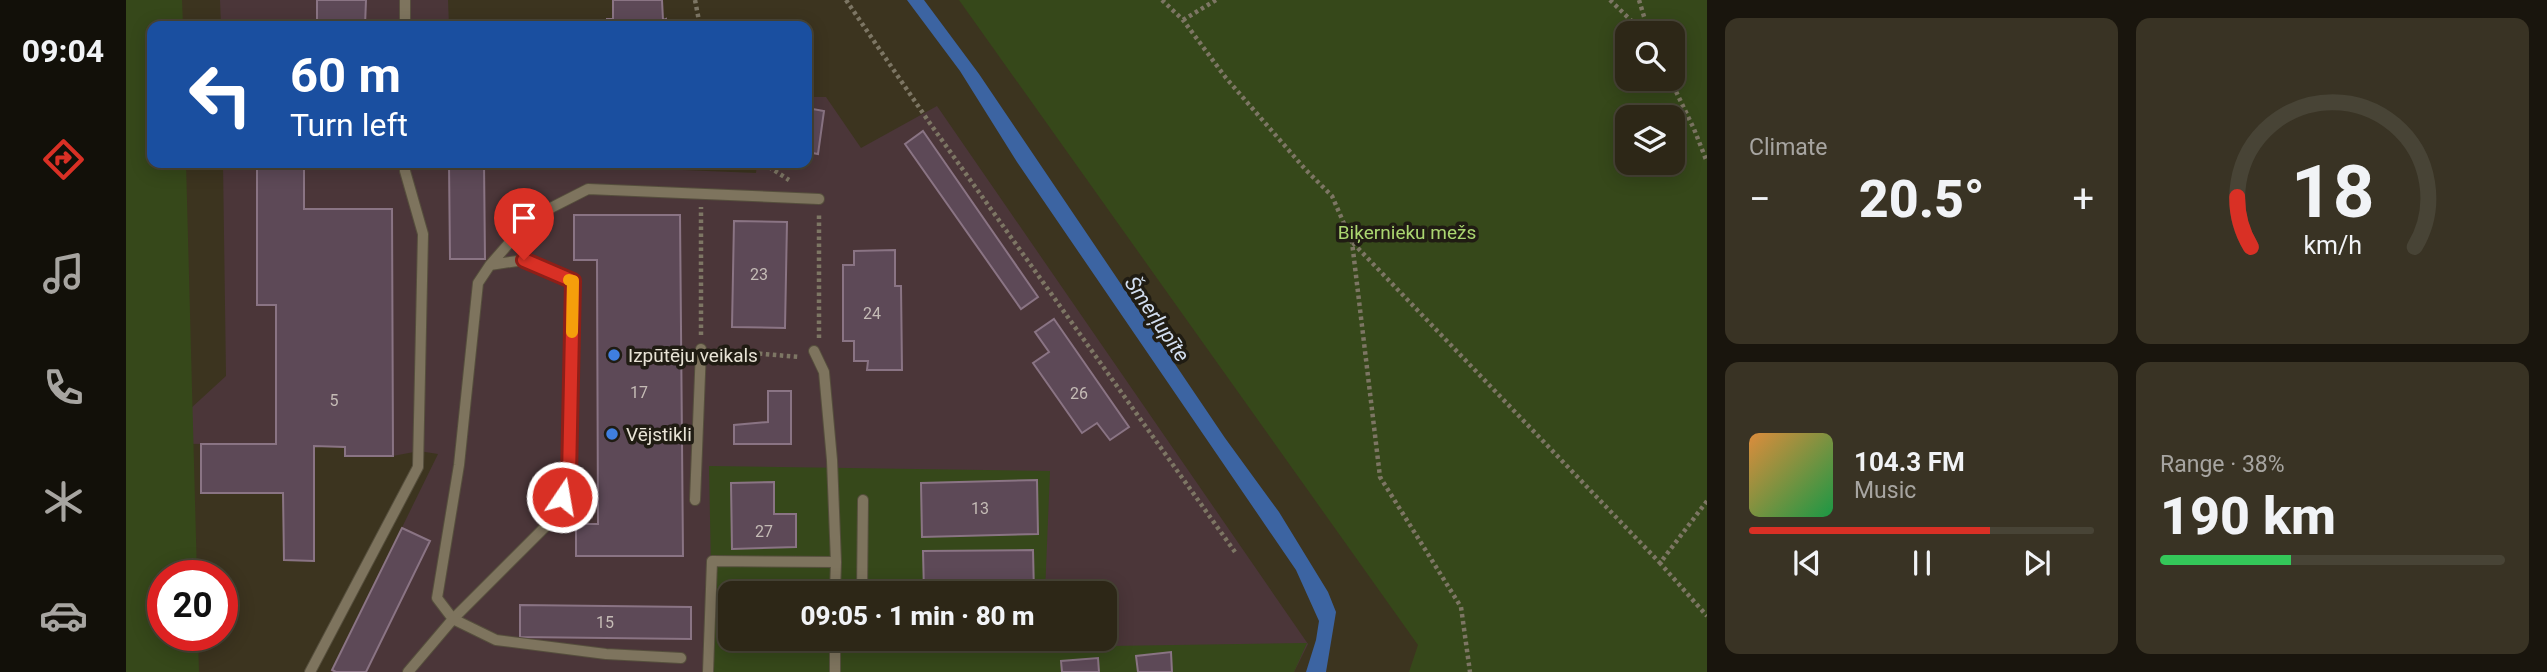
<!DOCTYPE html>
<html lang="en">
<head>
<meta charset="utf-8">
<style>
	:root { --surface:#2d2717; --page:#393324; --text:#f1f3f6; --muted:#a7a5a1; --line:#484436; --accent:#d93025 }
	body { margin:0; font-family:Roboto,sans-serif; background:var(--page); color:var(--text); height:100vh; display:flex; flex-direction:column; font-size:26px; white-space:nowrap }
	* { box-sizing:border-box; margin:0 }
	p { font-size:23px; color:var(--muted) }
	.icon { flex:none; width:38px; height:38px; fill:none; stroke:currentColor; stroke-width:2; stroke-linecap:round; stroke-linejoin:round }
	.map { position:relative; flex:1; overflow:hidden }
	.panel { display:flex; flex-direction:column; gap:18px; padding:18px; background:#19150d; width:840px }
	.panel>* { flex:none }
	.banner { position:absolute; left:21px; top:21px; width:665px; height:147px; border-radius:14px; box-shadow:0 4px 18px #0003,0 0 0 2px var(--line); background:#1a4fa0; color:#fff; overflow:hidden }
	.fabs { position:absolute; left:1489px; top:21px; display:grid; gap:14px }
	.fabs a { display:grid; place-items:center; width:70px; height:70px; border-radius:14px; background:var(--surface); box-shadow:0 4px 18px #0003,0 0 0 2px var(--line); font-size:35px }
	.speed { position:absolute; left:21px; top:560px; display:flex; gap:14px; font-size:35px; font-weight:700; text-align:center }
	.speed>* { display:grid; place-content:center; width:91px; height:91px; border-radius:50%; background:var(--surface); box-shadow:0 4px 18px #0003,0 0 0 2px var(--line); line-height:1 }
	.speed .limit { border:10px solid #d22; background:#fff; color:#111 }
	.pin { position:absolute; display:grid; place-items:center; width:60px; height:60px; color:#fff; margin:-72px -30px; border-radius:50% 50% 50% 0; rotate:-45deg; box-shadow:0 0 7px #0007 }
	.pin .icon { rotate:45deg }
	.me { position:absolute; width:77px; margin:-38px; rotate:12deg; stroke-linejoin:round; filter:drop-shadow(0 0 5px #0008) }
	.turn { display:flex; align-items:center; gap:24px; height:147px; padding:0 28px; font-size:32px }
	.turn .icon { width:91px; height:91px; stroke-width:2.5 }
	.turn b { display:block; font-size:49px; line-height:60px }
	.big { font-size:52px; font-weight:800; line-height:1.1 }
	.panel .widget { flex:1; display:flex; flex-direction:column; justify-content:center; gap:10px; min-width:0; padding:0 24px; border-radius:14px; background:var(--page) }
	.panel .dial { align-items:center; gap:0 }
	.dial svg { height:182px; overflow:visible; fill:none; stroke:var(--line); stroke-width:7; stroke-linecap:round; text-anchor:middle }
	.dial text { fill:var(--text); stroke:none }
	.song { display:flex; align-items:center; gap:21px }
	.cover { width:84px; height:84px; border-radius:10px; background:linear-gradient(135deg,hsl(30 70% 55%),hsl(140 70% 35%)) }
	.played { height:7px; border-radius:4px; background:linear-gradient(90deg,var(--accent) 70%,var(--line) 70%) }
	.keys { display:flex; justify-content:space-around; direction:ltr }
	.heat { display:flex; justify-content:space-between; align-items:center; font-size:38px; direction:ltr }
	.charge { height:10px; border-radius:5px; background:linear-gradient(90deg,#34c759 38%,var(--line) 0) }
	.panel .tiles { flex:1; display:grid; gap:18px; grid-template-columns:repeat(2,1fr) }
	.trip { position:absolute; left:592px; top:581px; width:399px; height:70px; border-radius:14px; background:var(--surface); box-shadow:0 4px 18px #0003,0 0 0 2px var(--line); font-weight:800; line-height:70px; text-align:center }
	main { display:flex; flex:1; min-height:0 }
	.tab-bar { display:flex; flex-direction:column; width:126px; justify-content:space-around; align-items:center; background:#121009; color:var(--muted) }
	.tab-bar .icon { width:49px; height:49px }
	.tab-bar .on { color:var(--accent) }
	.tab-bar b { font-size:32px; color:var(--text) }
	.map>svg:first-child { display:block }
</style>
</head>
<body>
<main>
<nav class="tab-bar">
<b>09:04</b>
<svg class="icon on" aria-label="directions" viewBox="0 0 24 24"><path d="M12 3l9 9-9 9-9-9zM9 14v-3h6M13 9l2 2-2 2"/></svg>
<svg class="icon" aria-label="music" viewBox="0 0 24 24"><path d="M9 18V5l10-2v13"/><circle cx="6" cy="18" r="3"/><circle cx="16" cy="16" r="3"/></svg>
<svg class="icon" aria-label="phone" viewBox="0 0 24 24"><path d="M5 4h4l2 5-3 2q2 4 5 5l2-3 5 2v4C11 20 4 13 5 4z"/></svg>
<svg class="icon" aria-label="climate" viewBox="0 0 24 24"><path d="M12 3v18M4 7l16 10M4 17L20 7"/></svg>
<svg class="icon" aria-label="car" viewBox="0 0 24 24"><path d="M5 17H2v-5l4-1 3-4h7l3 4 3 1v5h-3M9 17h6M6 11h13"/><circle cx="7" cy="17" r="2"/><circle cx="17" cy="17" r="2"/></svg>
</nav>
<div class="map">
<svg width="1581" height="672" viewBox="0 0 1581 672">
	<rect width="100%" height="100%" fill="#3c341f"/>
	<path fill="#4b3639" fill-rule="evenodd" d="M94,0h228l1,26h-228z
		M681,97h19l35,51 76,-42 371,538 -14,28h-963l107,-218 -19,-3 -26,5h-48l-1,-9h-30v114l-30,-1 -1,-67h-82v-49l-48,-1 73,-67 -3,-213h387v4l146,6 1,-10h50zM604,593h374v46h-374z"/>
	<path fill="#36481a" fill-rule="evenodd" d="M0,0h56l1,26h-31v137h34l11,413h-34v59h35l1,37h-73z
		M833,0h748v672h-298l9,-27zM1502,33h45v46h-45zM1547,117v46h-45v-46z
		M583,466l341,5 -5,122h-315v46h313v8l264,-4 -13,29h-581z"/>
	<path fill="#3c64a2" d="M781,0h17l55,74 246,364 54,74 49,80 8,20 -10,60h-20l10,-32 3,-19 -23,-51 -279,-408 -57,-91z"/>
	<path fill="#5d4957" stroke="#8a7484" stroke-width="2" d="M191,0h49l-1,26h-48z
		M487,0h49l1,20 3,-1v7h-59v-7h6z
		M681,108l17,3 -6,43 -11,-2z
		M797,131l115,166 -17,12 -116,-165z
		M131,163h47v46h88l1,247h-48v-9l-31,-1v115l-30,-1 -1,-67h-82v-49h75v-139h-19z
		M323,163h35l1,96h-35z
		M448,215h106l3,341h-107v-32h22l-1,-264h-23z
		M608,221l53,1 -2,106 -53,-1z
		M769,250v36h6l1,84h-35l1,-9h-14v-20h-11v-76h11v-14z
		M928,319l75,108 -19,13 -13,-17 -15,10 -49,-70 16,-11 -14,-20z
		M642,391h23v53h-57v-19l34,-3z
		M911,480l1,54 -116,3 -1,-54z
		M648,482v32h22v33l-64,2 -1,-66z
		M276,528l28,13 -64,131h-30l-4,-2z
		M907,550l1,43h-110l-1,-42z
		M394,605l171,2v32l-171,-2z
		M1045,652l1,20h-34l-2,-16z
		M972,658l1,14h-37l-1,-11z"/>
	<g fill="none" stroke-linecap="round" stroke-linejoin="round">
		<defs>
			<path id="service" d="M279,26v-26
				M688,351l10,21 8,88 4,102
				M569,500l6,-151
				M736,593l1,-93
				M555,658l-75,-4 -110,-14 -43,-21 -16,-21 22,-133 19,-182 12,-18 41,-47 57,-29 231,10
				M184,672l108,-205 5,-233 -18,-63v-8
				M282,672l45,-53 102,-102 14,-40 4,-196 -49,-21 -34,5
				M582,672l4,-111 124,1 -1,31
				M709,672v-33"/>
		</defs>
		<use href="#service" stroke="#564f3d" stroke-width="12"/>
		<path stroke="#7d7664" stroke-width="4.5" stroke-dasharray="3.5 3.5" stroke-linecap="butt" d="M569,0l5,26
			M720,0l83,122 306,430
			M1036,0l21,20 43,58 79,91 27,27 20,46 28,235 81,130 9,65
			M1484,0l34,33
			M1513,0l10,33
			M1057,20l33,-20
			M1544,79l24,50 13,33
			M637,163l26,17
			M1227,243l307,320
			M575,335v-128
			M693,338v-124
			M591,350l82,7
			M1581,501l-47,62 47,53"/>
		<use href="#service" stroke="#7e745e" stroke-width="10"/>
	</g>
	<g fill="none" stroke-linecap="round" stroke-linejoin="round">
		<defs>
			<path id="route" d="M398,260l49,21 -4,196 -7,20"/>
		</defs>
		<use href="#route" stroke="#8d1f18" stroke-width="18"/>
		<use href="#route" stroke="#d93025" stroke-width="12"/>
		<path stroke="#f59e0b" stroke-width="12" d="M443,280l4,1 -1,51"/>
	</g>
	<g fill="#3f7fe0" stroke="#201c13" stroke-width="2.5">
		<circle cx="488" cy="355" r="7"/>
		<circle cx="486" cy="434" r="7"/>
	</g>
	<g text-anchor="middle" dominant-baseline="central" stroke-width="7" stroke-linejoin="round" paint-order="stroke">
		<g font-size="16" fill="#c5bcb6">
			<text x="633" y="274">23</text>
			<text x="746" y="313">24</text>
			<text x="513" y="392">17</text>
			<text x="953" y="393">26</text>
			<text x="208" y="400">5</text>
			<text x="854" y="508">13</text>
			<text x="638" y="531">27</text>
			<text x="479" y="622">15</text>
		</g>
		<g font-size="19" fill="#abd670" stroke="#201c13">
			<text x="1281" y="232">Biķernieku mežs</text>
		</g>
		<g font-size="19" fill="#e8e3d6" stroke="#201c13" text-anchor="start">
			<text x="502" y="355">Izpūtēju veikals</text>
			<text x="500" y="434">Vējstikli</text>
		</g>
		<g font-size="21" font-style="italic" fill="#d2def0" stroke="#201c13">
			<text transform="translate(1031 319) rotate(56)">Šmerļupīte</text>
		</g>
	</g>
</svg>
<div class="fabs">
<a><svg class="icon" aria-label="search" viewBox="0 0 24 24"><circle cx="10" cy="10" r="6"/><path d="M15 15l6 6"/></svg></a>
<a><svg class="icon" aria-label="layers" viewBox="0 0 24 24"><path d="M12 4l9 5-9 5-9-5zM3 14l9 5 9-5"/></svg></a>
</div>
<div class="speed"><div class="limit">20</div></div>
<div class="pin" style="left:398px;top:260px;background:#d93025"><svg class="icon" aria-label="arrive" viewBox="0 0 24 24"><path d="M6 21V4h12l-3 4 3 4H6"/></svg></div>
<svg class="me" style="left:436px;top:497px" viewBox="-20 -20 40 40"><circle r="17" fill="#d93025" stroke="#fff" stroke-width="3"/><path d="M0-11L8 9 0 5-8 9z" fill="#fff"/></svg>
<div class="trip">09:05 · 1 min · 80 m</div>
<div class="banner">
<div class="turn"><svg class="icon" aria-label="left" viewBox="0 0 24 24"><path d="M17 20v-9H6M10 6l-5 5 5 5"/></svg><div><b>60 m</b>Turn left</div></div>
</div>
</div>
<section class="panel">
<div class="tiles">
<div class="widget"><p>Climate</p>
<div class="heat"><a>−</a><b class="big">20.5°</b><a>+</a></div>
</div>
<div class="widget dial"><svg viewBox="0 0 100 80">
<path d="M14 69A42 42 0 1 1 86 69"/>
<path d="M14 69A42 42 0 0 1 8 47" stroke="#d93025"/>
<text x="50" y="56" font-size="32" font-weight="700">18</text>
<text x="50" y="72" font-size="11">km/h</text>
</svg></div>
<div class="widget">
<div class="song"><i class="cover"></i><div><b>104.3 FM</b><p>Music</p></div></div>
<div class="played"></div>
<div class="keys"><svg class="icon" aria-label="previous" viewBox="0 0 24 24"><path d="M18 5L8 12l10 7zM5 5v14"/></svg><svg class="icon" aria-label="pause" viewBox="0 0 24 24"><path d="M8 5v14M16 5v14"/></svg><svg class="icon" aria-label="next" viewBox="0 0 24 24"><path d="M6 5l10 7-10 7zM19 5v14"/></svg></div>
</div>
<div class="widget"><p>Range · 38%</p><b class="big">190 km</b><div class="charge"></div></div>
</div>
</section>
</main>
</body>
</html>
